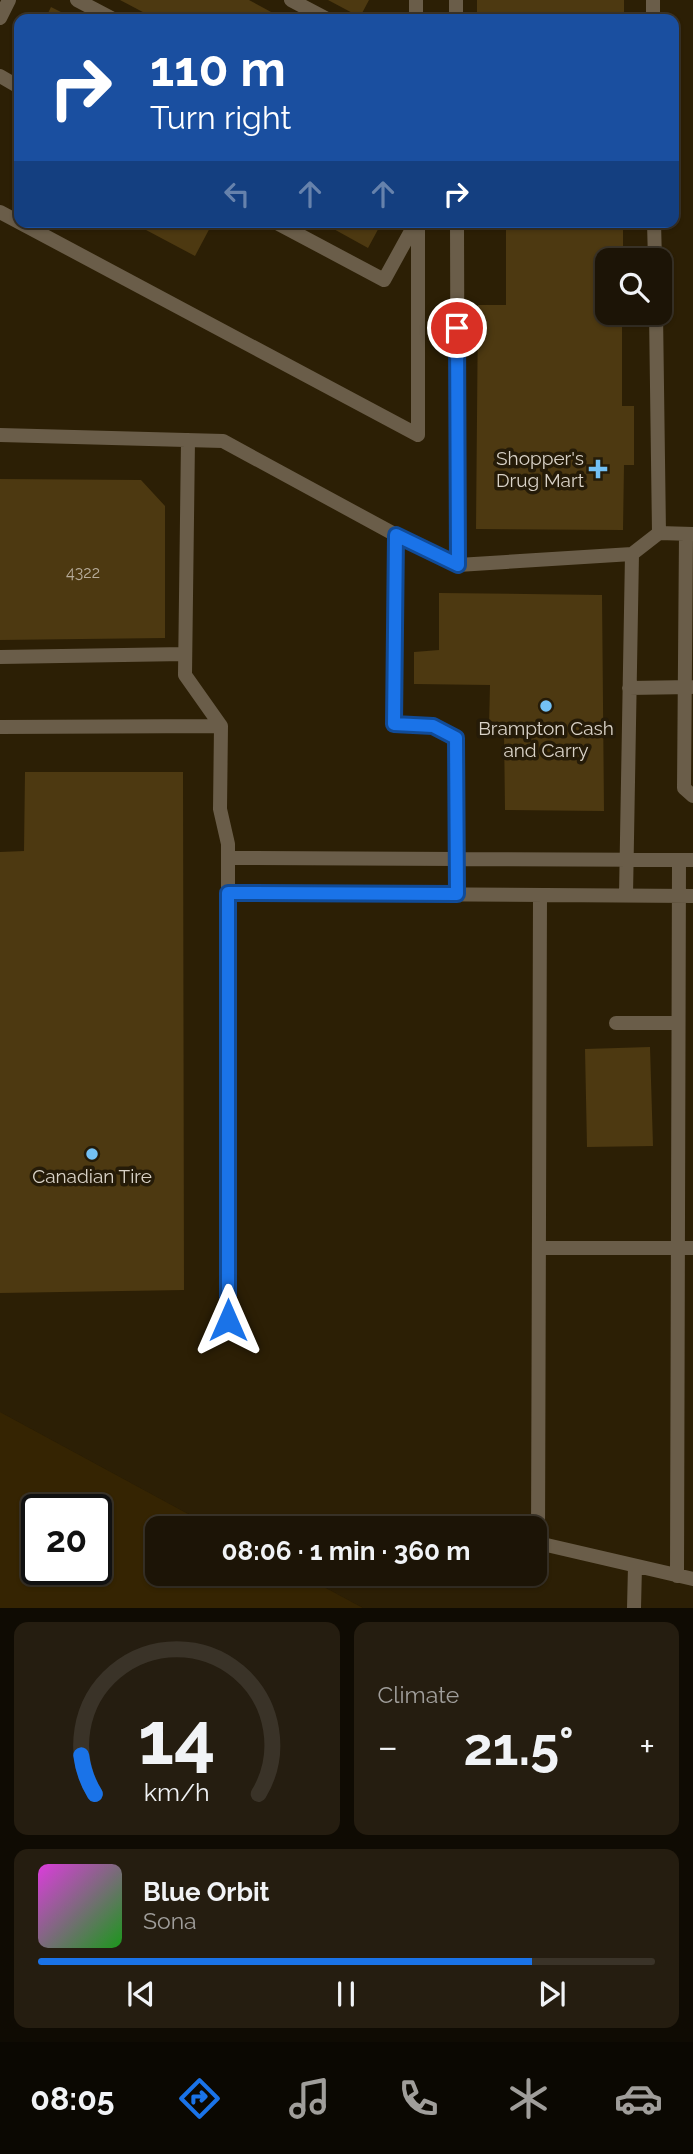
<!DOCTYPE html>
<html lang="en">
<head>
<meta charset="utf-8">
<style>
	:root { --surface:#1c1406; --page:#251d10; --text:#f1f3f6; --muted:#a09e9b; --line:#3a3328; --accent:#1a73e8 }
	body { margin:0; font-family:Raleway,sans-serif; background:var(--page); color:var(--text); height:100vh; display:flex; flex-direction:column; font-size:26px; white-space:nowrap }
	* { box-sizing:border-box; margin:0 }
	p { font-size:23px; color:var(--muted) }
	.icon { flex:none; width:38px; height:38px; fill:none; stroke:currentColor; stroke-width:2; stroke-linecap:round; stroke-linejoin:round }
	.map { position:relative; height:1608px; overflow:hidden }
	.side { display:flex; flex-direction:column; gap:14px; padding:14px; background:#0f0b03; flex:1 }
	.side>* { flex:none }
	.guide { position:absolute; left:14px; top:14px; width:665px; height:214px; border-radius:14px; box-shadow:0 2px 5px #0004,0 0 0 2px var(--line); background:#1a4fa0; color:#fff; overflow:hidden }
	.tools { position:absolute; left:595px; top:248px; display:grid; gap:14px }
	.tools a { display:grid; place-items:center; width:77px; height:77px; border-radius:14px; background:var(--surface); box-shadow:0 2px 5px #0004,0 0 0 2px var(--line); font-size:35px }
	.speed { position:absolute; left:21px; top:1494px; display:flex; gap:14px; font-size:35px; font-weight:700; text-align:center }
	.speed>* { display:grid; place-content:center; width:91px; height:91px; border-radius:50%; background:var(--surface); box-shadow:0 2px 5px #0004,0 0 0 2px var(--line); line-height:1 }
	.speed .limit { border:4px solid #111; border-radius:10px; background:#fff; color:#111 }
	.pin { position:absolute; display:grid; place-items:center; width:60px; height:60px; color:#fff; margin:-30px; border:4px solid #fff; border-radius:50%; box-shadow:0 2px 7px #0007 }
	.me { position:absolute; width:77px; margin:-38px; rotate:0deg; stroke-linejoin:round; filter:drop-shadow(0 0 5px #0008) }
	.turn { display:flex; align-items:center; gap:24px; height:147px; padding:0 21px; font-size:32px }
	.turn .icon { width:91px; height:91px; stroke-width:2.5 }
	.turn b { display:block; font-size:49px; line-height:60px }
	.lanes { display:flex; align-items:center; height:66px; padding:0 21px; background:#0003; justify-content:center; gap:35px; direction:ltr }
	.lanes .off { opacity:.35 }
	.big { font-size:52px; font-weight:700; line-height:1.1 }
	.side .card { flex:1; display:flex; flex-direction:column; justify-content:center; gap:10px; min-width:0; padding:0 24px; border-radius:14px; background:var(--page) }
	.side .dial { align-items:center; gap:0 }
	.dial svg { height:182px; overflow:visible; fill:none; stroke:var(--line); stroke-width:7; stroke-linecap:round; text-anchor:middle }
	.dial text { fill:var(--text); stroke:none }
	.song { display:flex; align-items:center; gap:21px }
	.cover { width:84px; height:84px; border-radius:10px; background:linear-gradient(135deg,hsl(300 70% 55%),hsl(120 70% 35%)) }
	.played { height:7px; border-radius:4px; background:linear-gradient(90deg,var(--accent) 80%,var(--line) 80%) }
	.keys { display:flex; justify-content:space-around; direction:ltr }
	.heat { display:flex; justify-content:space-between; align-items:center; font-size:38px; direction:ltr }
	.side .tiles { flex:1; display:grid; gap:14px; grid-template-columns:1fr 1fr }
	.card:last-child { grid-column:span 2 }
	.trip { position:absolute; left:145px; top:1516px; width:402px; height:70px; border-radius:14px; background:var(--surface); box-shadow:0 2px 5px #0004,0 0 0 2px var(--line); font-weight:700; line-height:70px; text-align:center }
	.tabs { display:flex; height:112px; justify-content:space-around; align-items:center; background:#0b0802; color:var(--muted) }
	.tabs .icon { width:49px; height:49px }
	.tabs .on { color:var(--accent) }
	.tabs b { font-size:32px; color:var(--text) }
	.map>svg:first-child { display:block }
</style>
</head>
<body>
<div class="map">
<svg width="693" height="1608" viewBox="0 0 693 1608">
	<rect width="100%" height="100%" fill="#251b08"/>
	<path fill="#2c1f05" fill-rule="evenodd" d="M0,0h693v1608h-330l-65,-35h238v-45h-322l-214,-116zM19,19h655v203h-655zM607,261h53v52h-53z"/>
	<path fill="#352402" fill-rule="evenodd" d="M0,1412l214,116h-56v45h140l65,35h-363zM37,1510h59v60h-59z"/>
	<path fill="#4d3911" d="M120,0h129l35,19h-128z
		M328,0h41l-9,17z
		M477,0h147v19h-147z
		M51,7l24,12h-30z
		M131,222h82l-18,34z
		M321,222h61l-14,26z
		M506,222h117v39h-16v52h15v93h12v59h-10l-1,65 -147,-1 2,-224h28z
		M0,479l141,1 24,26v132l-165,2z
		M439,593l163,2 2,216 -99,-1 -1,-81 -15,-2 1,-42 -76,-1v-32l25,-2z
		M25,772h158l1,518 -184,3v-441l24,-1z
		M650,1047l3,99 -66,1 -2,-98z"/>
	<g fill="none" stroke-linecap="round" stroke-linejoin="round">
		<path stroke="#6a5d49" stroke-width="14" d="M77,0l36,19
			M291,0l36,19
			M416,0v19
			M456,0v19
			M653,0v19
			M0,18l9,-18
			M0,76l19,11
			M0,212l418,223v-213
			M275,222l109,58 32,-58
			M457,222l1,343
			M654,222l1,39
			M656,313l3,220
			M0,435l223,6 173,94 62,30 174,-11 27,-21 34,1
			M188,440l-3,235 36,51 -1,83 8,35v476
			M686,534l-2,254 9,8
			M396,535l-2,189 39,2 23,12 1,156
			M0,657l185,-3
			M629,688l62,-1
			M0,727l221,-1
			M228,858l465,2
			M228,893l465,3
			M540,895l-2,648 155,36
			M626,895l6,-341
			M616,1023h62
			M539,1248h154
			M677,1576l2,-716
			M634,1608l1,-42"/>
	</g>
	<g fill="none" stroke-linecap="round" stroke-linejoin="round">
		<defs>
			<path id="route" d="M228,1320v-427l229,1 -1,-156 -23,-12 -39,-2 2,-189 62,30 -1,-237"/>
		</defs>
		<use href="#route" stroke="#114b97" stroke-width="18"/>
		<use href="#route" stroke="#1a73e8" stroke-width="12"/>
	</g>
	<g fill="#73c1f5" stroke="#251b08" stroke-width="2.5">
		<path d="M594.5 458.5h7v7h7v7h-7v7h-7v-7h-7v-7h7z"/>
		<circle cx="546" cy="706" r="7"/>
		<circle cx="92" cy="1154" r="7"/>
	</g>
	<g text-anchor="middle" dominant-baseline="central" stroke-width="7" stroke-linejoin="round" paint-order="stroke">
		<g font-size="16" fill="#b7ac9a">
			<text x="83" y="572">4322</text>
		</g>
		<g font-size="19" fill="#dad3c8" stroke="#251b08">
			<text x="584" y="458" text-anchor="end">Shopper's<tspan x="584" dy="22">Drug Mart</tspan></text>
			<text x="546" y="728">Brampton Cash<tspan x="546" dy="22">and Carry</tspan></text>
			<text x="92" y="1176">Canadian Tire</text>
		</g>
	</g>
</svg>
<div class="tools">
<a><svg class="icon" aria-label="search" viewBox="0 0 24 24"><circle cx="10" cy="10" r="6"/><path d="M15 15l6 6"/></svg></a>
</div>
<div class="speed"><div class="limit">20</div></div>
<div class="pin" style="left:457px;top:328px;background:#d93025"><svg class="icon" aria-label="arrive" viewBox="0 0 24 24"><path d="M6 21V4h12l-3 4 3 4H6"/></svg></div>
<svg class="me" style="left:228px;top:1320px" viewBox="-20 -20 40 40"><path d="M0-17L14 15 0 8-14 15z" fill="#1a73e8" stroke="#fff" stroke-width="4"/></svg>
<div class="trip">08:06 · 1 min · 360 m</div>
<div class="guide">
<div class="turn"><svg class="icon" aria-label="right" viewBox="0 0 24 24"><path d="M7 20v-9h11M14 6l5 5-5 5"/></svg><div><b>110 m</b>Turn right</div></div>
<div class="lanes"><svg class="icon off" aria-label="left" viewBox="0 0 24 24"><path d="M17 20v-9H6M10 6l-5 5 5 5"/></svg><svg class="icon off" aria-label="ahead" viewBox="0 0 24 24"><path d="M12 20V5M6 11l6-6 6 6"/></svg><svg class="icon off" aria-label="ahead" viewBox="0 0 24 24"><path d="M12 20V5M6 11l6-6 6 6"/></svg><svg class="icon" aria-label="right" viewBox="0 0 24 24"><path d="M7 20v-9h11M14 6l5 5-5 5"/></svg></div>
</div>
</div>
<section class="side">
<div class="tiles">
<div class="card dial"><svg viewBox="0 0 100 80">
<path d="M14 69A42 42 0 1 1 86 69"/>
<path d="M14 69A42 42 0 0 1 8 52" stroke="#1a73e8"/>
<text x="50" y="56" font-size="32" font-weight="700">14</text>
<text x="50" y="72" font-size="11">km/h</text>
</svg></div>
<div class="card"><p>Climate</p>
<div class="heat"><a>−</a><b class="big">21.5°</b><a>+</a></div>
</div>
<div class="card">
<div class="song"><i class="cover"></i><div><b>Blue Orbit</b><p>Sona</p></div></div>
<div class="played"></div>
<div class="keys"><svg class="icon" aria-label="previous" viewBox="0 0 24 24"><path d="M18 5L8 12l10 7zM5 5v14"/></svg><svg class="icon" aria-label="pause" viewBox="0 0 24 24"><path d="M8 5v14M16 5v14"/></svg><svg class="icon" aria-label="next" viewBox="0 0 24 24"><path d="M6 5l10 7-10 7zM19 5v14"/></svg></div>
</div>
</div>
</section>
<nav class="tabs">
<b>08:05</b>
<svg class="icon on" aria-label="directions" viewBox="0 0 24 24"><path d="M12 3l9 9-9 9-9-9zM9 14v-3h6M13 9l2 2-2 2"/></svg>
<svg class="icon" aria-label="music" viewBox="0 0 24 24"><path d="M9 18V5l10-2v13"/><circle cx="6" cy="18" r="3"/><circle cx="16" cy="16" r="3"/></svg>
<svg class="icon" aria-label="phone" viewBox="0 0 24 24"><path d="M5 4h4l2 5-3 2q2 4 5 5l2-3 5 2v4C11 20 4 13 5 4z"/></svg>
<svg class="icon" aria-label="climate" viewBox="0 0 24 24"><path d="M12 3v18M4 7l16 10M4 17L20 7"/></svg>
<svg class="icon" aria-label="car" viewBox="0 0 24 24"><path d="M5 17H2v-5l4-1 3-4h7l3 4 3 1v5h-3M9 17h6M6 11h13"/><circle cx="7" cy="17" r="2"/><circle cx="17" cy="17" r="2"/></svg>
</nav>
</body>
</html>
